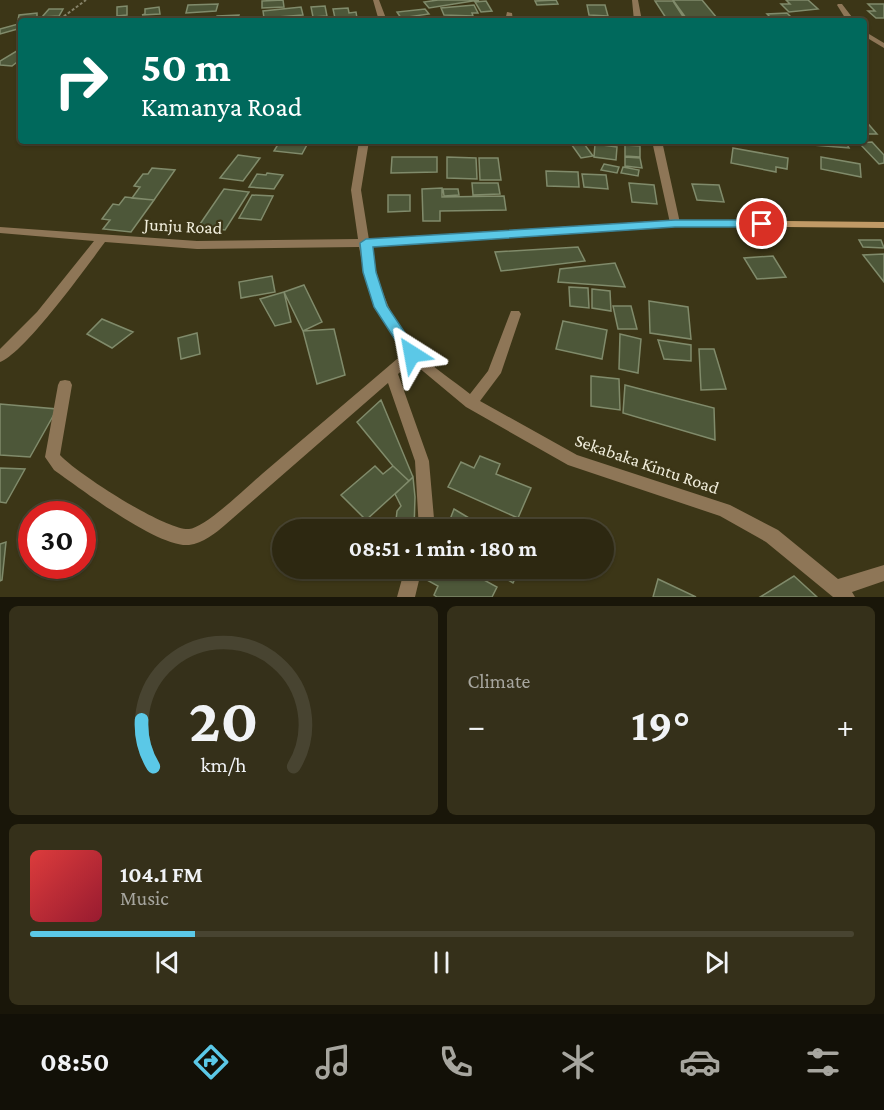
<!DOCTYPE html>
<html lang="en">
<head>
<meta charset="utf-8">
<style>
	:root { --surface:#2d2811; --page:#35301a; --text:#f1f3f6; --muted:#a7a69f; --line:#484431; --accent:#5bc8e7 }
	body { margin:0; font-family:"Crimson Pro",serif; background:var(--page); color:var(--text); height:100vh; display:flex; flex-direction:column; font-size:22px; white-space:nowrap }
	* { box-sizing:border-box; margin:0 }
	p { font-size:20px; color:var(--muted) }
	.icon { flex:none; width:33px; height:33px; fill:none; stroke:currentColor; stroke-width:2; stroke-linecap:round; stroke-linejoin:round }
	.map { position:relative; height:597px; overflow:hidden }
	.panel { display:flex; flex-direction:column; gap:9px; padding:9px; background:#191609; flex:1 }
	.panel>* { flex:none }
	.banner { position:absolute; left:18px; top:18px; width:849px; height:126px; border-radius:6px; box-shadow:0 2px 4px #0004,0 0 0 2px var(--line); background:#00695c; color:#fff; overflow:hidden }
	.speed { position:absolute; left:18px; top:501px; display:flex; gap:12px; font-size:30px; font-weight:700; text-align:center }
	.speed>* { display:grid; place-content:center; width:78px; height:78px; border-radius:50%; background:var(--surface); box-shadow:0 2px 4px #0004,0 0 0 2px var(--line); line-height:1 }
	.speed .limit { border:9px solid #d22; background:#fff; color:#111 }
	.pin { position:absolute; display:grid; place-items:center; width:51px; height:51px; color:#fff; margin:-26px; border:3px solid #fff; border-radius:50%; box-shadow:0 2px 6px #0007 }
	.me { position:absolute; width:66px; margin:-33px; rotate:326deg; stroke-linejoin:round; filter:drop-shadow(0 0 4px #0008) }
	.turn { display:flex; align-items:center; gap:21px; height:126px; padding:0 24px; font-size:27px }
	.turn .icon { width:78px; height:78px; stroke-width:2.5 }
	.turn b { display:block; font-size:42px; line-height:51px }
	.big { font-size:45px; font-weight:700; line-height:1.1 }
	.panel .widget { flex:1; display:flex; flex-direction:column; justify-content:center; gap:9px; min-width:0; padding:0 21px; border-radius:9px; background:var(--page) }
	.panel .dial { align-items:center; gap:0 }
	.dial svg { height:156px; overflow:visible; fill:none; stroke:var(--line); stroke-width:7; stroke-linecap:round; text-anchor:middle }
	.dial text { fill:var(--text); stroke:none }
	.song { display:flex; align-items:center; gap:18px }
	.cover { width:72px; height:72px; border-radius:9px; background:linear-gradient(135deg,hsl(0 70% 55%),hsl(350 70% 35%)) }
	.played { height:6px; border-radius:3px; background:linear-gradient(90deg,var(--accent) 20%,var(--line) 20%) }
	.keys { display:flex; justify-content:space-around; direction:ltr }
	.heat { display:flex; justify-content:space-between; align-items:center; font-size:33px; direction:ltr }
	.panel .tiles { flex:1; display:grid; gap:9px; grid-template-columns:1fr 1fr }
	.widget:last-child { grid-column:span 2 }
	.trip { position:absolute; left:272px; top:519px; width:342px; height:60px; border-radius:30px; background:var(--surface); box-shadow:0 2px 4px #0004,0 0 0 2px var(--line); font-weight:700; line-height:60px; text-align:center }
	.menu { display:flex; height:96px; justify-content:space-around; align-items:center; background:#121007; color:var(--muted) }
	.menu .icon { width:42px; height:42px }
	.menu .on { color:var(--accent) }
	.menu b { font-size:27px; color:var(--text) }
	.map>svg:first-child { display:block }
</style>
</head>
<body>
<div class="map">
<svg width="884" height="597" viewBox="0 0 884 597">
	<rect width="100%" height="100%" fill="#3c3617"/>
	<path fill="#4d5739" stroke="#808b6b" stroke-width="1.5" d="M283,0l1,7 -22,1v-7z
		M438,0h41l-50,8 -5,-6z
		M556,0l2,4 -21,1 -2,-4z
		M673,0h29l15,18h-31z
		M786,0h22l10,9 -29,3 -8,-8h9z
		M486,1l6,10 -11,1 -6,-10z
		M655,1h18l11,17h-18z
		M218,4l-2,7 -30,2 2,-8z
		M868,4h16v14h-8l-8,-7h7z
		M474,5l4,8h-6l1,3 -29,-1 -3,-7z
		M587,5h18l3,11 -19,-1z
		M127,6v9l-10,1v-9z
		M325,6l2,10 -14,1 -2,-10z
		M159,7l1,7 -18,1 3,-1v-5z
		M301,7l2,8 -39,3 -1,-7z
		M348,8l1,5 7,-1 1,6 -29,3 -1,-2 8,-1 -2,-9z
		M49,9h14l-4,7 -17,1z
		M425,9l4,5 -28,4 -4,-6z
		M37,13v5l-19,2 1,-5z
		M787,13l5,5 -20,1 -5,-5z
		M239,15l-2,6h-22l2,-5z
		M517,18l44,2 1,1h-45z
		M18,24l3,4 -21,6v-5z
		M20,49l1,10 -9,7 -12,-1v-4z
		M864,119l13,15h-13z
		M280,141h29l-7,13 -28,-3z
		M569,141h13l11,15 -12,2z
		M799,141h46l4,7 -49,-4z
		M872,142l12,13v8l-5,1 -20,-21z
		M595,144l22,3 -1,13 -22,-3z
		M625,145l15,1v11l-15,-1z
		M733,148l55,10 -1,11 -11,-2v5l-45,-9z
		M238,155l22,3 -17,23 -23,-3z
		M392,157h45v15l-46,1z
		M447,157l29,1 1,21 -30,-1z
		M625,157l15,1 2,10 -17,-2z
		M821,157l39,7 1,13 -40,-8z
		M479,158h19l3,22h-21z
		M604,164l15,3 -2,6 -16,-3z
		M623,167l16,3 -1,6 -17,-3z
		M152,168l23,2 -21,30 -22,-2 8,-11 -6,-1 9,-12h5z
		M546,171l32,1 1,15 -32,-1z
		M267,173l16,2 -9,14 -25,-2 8,-13 9,1z
		M582,174l24,1 2,14 -24,-2z
		M472,183h26l2,11 -27,1z
		M629,183l25,2 3,19 -25,-2z
		M692,184l27,1 5,17 -27,-2z
		M442,188v9l62,-1 2,14 -66,1v10h-17l-1,-32z
		M224,189l25,3 -24,38 -27,-3z
		M443,189h15l1,6 -15,1z
		M252,195l21,1 -12,24 -22,-2z
		M388,195h22v16l-22,1z
		M125,197l29,3 -23,32 -28,-3 7,-9 -8,-1 11,-15 6,1z
		M859,240h22l3,8 -21,-1z
		M578,247l7,14 -84,10 -6,-19z
		M884,254v28l-21,-27z
		M773,256l13,21 -29,2 -13,-21z
		M615,263l10,24 -67,-5 2,-13z
		M272,276l3,16 -34,6 -2,-16z
		M304,285l18,37 -19,9 -19,-39z
		M569,287l19,1 1,20 -19,-2z
		M592,289l18,2 1,20 -19,-3z
		M284,292l7,30 -16,4 -15,-27z
		M649,301l39,6 3,32 -41,-6z
		M613,306h18l6,23h-19z
		M102,319l31,13 -21,16 -25,-14z
		M563,321l44,9 -5,29 -46,-10z
		M334,329l11,46 -28,9 -14,-53z
		M197,333l3,21 -19,5 -3,-21z
		M620,334l21,5 -3,34 -19,-4z
		M658,340l33,5v16l-27,-2z
		M699,349h15l12,40 -25,1z
		M591,376l28,3 1,31 -29,-4z
		M625,385l89,23 1,32 -92,-27z
		M381,400l32,77 -4,4 -16,-15 -36,-44z
		M0,404l57,5 -27,48 -30,-2z
		M480,456l20,8 -4,10 35,14 -13,30 -70,-31 13,-25 13,6z
		M375,466l8,8 10,-8 16,15 -43,39 -25,-25z
		M0,468l25,1 -19,34 -6,-1z
		M413,477l2,20 -1,33h-19l2,-19 4,-5 -6,-12z
		M454,509l35,21h-43z
		M6,542l-4,38 -2,1v-37z
		M430,568h32l35,19 -5,10h-55l-3,-2 4,-9 -13,-7z
		M488,568h32l-7,15z
		M794,576l23,21h-57z
		M658,579l38,18h-43z"/>
	<g fill="none" stroke-linecap="round" stroke-linejoin="round">
		<path stroke="#858167" stroke-width="2" stroke-dasharray="3 2" stroke-linecap="butt" d="M63,21v-4l23,-17"/>
		<path fill="#8e7657" fill-rule="evenodd" d="M373,0h6l8,21h-8z
			M632,0h6l4,21h-8z
			M838,4h4l13,17h-8l-10,-16z
			M507,12l5,1 1,8h-8z
			M129,16l38,3 4,2h-69z
			M864,31l20,12v5l-20,-12z
			M359,141h10l-8,49 8,50 3,3 -2,2c8,39 20,75 46,105 14,16 37,30 54,44l18,-23 23,-60h8l2,3 -20,59 -21,28 97,54 153,50 48,25 60,49 46,-14v16l-32,11 3,5h-22l-67,-55 -46,-26 -152,-51 -102,-58 -54,-45 -14,12 31,87 6,69h-16l-4,-69 -27,-78 -163,142c-9,8 -22,18 -36,20 -31,3 -108,-56 -135,-75l-9,-13 13,-72 2,-4 5,-1 5,1 2,4 -12,70c16,18 106,76 129,74 16,-1 59,-43 73,-55 47,-40 95,-81 142,-121l-29,-46 -11,-35 -5,-25 -162,2 -92,-7c-17,23 -81,112 -105,120v-13l37,-37 57,-71 -94,-8v-6l197,14 161,-2 -7,-49z
			M652,141h10l18,82 -1,2h-8l-1,-2z
			M405,568h17l-7,29h-18z"/>
		<path fill="#c09a66" fill-rule="evenodd" d="M675,220l209,2v6l-209,-2 -309,21 -6,-4 6,-4z"/>
	</g>
	<path fill="#5bc8e7" stroke="#3b8296" stroke-width="1.5" d="M675,220h87l6,4 -6,3h-87l-302,20 3,25 11,34 32,48 -7,5 -5,-1 -33,-51 -11,-35 -3,-29 6,-4z"/>
	<g text-anchor="middle" dominant-baseline="central" stroke-width="4.5" stroke-linejoin="round" paint-order="stroke">
		<g font-size="18" fill="#f1eedc" stroke="#3c3617">
			<text transform="translate(183 226) rotate(3)">Junju Road</text>
			<text transform="translate(647 464) rotate(19)">Sekabaka Kintu Road</text>
		</g>
	</g>
</svg>
<div class="speed"><div class="limit">30</div></div>
<div class="pin" style="left:762px;top:224px;background:#d93025"><svg class="icon" aria-label="arrive" viewBox="0 0 24 24"><path d="M6 21V4h12l-3 4 3 4H6"/></svg></div>
<svg class="me" style="left:412px;top:354px" viewBox="-20 -20 40 40"><path d="M0-17L14 15 0 8-14 15z" fill="#5bc8e7" stroke="#fff" stroke-width="4"/></svg>
<div class="trip">08:51 · 1 min · 180 m</div>
<div class="banner">
<div class="turn"><svg class="icon" aria-label="right" viewBox="0 0 24 24"><path d="M7 20v-9h11M14 6l5 5-5 5"/></svg><div><b>50 m</b>Kamanya Road</div></div>
</div>
</div>
<section class="panel">
<div class="tiles">
<div class="widget dial"><svg viewBox="0 0 100 80">
<path d="M14 69A42 42 0 1 1 86 69"/>
<path d="M14 69A42 42 0 0 1 8 45" stroke="#5bc8e7"/>
<text x="50" y="56" font-size="32" font-weight="700">20</text>
<text x="50" y="72" font-size="11">km/h</text>
</svg></div>
<div class="widget"><p>Climate</p>
<div class="heat"><a>−</a><b class="big">19°</b><a>+</a></div>
</div>
<div class="widget">
<div class="song"><i class="cover"></i><div><b>104.1 FM</b><p>Music</p></div></div>
<div class="played"></div>
<div class="keys"><svg class="icon" aria-label="previous" viewBox="0 0 24 24"><path d="M18 5L8 12l10 7zM5 5v14"/></svg><svg class="icon" aria-label="pause" viewBox="0 0 24 24"><path d="M8 5v14M16 5v14"/></svg><svg class="icon" aria-label="next" viewBox="0 0 24 24"><path d="M6 5l10 7-10 7zM19 5v14"/></svg></div>
</div>
</div>
</section>
<nav class="menu">
<b>08:50</b>
<svg class="icon on" aria-label="directions" viewBox="0 0 24 24"><path d="M12 3l9 9-9 9-9-9zM9 14v-3h6M13 9l2 2-2 2"/></svg>
<svg class="icon" aria-label="music" viewBox="0 0 24 24"><path d="M9 18V5l10-2v13"/><circle cx="6" cy="18" r="3"/><circle cx="16" cy="16" r="3"/></svg>
<svg class="icon" aria-label="phone" viewBox="0 0 24 24"><path d="M5 4h4l2 5-3 2q2 4 5 5l2-3 5 2v4C11 20 4 13 5 4z"/></svg>
<svg class="icon" aria-label="climate" viewBox="0 0 24 24"><path d="M12 3v18M4 7l16 10M4 17L20 7"/></svg>
<svg class="icon" aria-label="car" viewBox="0 0 24 24"><path d="M5 17H2v-5l4-1 3-4h7l3 4 3 1v5h-3M9 17h6M6 11h13"/><circle cx="7" cy="17" r="2"/><circle cx="17" cy="17" r="2"/></svg>
<svg class="icon" aria-label="filters" viewBox="0 0 24 24"><path d="M4 7h16M4 17h16"/><circle cx="9" cy="7" r="2"/><circle cx="15" cy="17" r="2"/></svg>
</nav>
</body>
</html>
